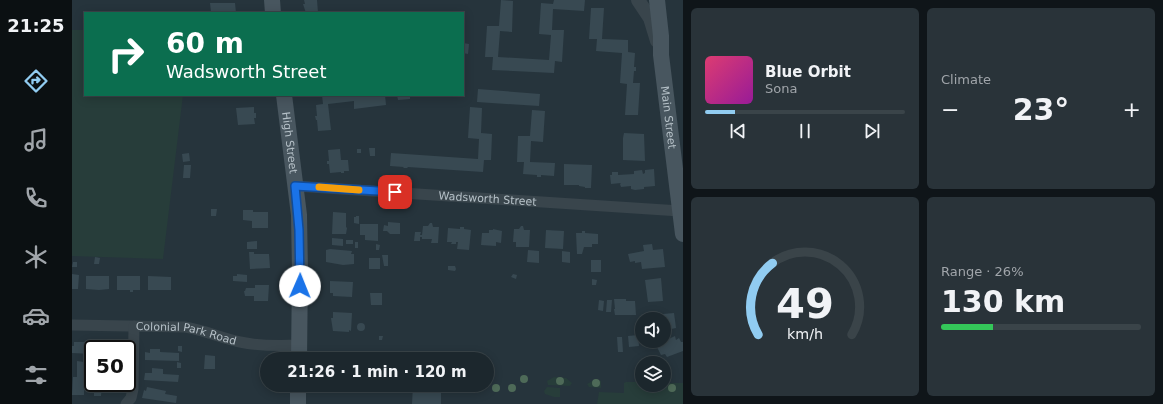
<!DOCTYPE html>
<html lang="en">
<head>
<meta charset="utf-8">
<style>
	:root { --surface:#1c272d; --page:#293339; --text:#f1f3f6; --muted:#a0a5aa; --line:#3a4449; --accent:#91ccf1 }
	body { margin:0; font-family:"DejaVu Sans",sans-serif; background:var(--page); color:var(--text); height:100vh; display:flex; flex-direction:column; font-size:15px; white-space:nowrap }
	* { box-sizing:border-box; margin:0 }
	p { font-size:13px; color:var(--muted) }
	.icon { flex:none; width:22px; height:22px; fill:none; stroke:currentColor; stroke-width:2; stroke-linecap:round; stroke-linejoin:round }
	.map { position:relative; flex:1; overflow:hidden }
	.side { display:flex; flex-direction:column; gap:8px; padding:8px; background:#0f1519; width:480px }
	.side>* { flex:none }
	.guide { position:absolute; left:12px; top:12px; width:380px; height:84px; border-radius:0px; box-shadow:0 2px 10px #0003,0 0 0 1px var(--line); background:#0b6e4f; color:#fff; overflow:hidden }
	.fabs { position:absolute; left:563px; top:312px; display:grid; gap:8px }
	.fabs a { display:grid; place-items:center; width:36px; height:36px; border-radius:50%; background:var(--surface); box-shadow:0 2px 10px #0003,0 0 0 1px var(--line); font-size:20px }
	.speed { position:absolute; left:12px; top:340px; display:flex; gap:8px; font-size:20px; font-weight:700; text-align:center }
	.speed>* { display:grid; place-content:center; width:52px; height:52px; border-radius:50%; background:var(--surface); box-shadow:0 2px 10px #0003,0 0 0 1px var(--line); line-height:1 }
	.speed .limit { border:2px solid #111; border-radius:6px; background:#fff; color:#111 }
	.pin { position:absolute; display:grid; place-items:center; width:34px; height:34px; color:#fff; margin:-17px; border-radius:8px; box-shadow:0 2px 6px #0006 }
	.me { position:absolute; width:44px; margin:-22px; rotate:1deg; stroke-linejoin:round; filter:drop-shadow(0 0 3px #0008) }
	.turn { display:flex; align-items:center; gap:14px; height:84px; padding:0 16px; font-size:18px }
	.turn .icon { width:52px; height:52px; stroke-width:2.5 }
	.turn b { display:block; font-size:28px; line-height:34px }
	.big { font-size:30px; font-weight:800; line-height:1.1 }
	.side .widget { flex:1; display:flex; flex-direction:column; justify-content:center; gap:6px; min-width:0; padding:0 14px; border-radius:6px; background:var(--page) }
	.side .dial { align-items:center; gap:0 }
	.dial svg { height:104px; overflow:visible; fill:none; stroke:var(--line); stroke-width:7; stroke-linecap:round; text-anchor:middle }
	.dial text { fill:var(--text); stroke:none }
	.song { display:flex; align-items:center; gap:12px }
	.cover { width:48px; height:48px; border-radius:6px; background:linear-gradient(135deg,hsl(340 70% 55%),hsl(300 70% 35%)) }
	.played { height:4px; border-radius:2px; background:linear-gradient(90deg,var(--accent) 15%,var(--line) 15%) }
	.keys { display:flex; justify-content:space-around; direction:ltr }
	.heat { display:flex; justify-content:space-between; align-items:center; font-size:22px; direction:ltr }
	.charge { height:6px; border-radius:3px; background:linear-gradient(90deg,#34c759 26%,var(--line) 0) }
	.side .tiles { flex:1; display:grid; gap:8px; grid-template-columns:repeat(2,1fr) }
	.trip { position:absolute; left:188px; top:352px; width:234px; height:40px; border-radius:20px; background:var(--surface); box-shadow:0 2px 10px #0003,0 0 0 1px var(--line); font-weight:800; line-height:40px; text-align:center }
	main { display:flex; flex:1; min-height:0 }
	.tabs { display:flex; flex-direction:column; width:72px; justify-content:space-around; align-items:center; background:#0b1012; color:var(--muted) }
	.tabs .icon { width:28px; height:28px }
	.tabs .selected { color:var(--accent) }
	.tabs b { font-size:18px; color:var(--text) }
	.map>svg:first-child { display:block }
</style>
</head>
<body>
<main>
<nav class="tabs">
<b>21:25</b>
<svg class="icon selected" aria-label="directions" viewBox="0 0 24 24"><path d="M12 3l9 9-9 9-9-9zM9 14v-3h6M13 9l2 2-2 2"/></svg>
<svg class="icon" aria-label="music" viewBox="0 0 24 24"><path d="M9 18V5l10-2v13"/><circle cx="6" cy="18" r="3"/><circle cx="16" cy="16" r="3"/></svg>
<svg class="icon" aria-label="phone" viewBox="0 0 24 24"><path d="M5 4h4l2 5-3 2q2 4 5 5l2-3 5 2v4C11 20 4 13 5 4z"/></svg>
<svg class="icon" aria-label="climate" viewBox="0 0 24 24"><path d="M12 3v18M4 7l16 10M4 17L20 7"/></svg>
<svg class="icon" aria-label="car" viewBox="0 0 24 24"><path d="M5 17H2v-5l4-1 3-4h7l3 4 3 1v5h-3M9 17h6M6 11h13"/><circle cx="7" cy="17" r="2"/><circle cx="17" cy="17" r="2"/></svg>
<svg class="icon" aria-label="filters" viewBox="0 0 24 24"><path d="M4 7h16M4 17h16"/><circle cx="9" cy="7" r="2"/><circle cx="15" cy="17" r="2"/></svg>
</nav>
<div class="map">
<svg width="611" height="404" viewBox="0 0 611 404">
	<rect width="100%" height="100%" fill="#26343c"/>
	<path fill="#273d3a" d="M0,30h13v65h98l-20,164 -91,-3z
		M482,377l12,1 6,5 -2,3 -22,-1 -1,-4z
		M524,379l5,2v7l-12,-1 -2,-3z
		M554,382h16v3h22v-2h19v21h-86l2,-12 25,1v-10z
		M291,385h22c-6,8 -16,8 -22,0z
		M475,387l13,1v9h-6l-9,-3 -1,-3z"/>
	<path fill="#384952" d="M232,0h13l1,13h-12l-3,-9h2z
		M429,0l12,1 -1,31 -12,-1 -2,26 51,3 2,-25 -12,-1 2,-31 12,1 1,-4h31l-1,11 -31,-2 -1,21h12l-2,32 -7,-1 -1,12 -62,-3 1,-13h-8l2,-31h12z
		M138,3h25l1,10 -25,-1z
		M519,8h13l-2,31 26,1v12l7,1 -1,14h2v4h-2l-1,12h7l-2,32h-13l2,-31 -7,-1 2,-30 -26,-2 1,-12h-8z
		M391,43l6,1 -1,10 -5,-1z
		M406,89l62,5 -1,12 -62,-4z
		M250,95h63l1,10 -32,4v-8l-26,3 3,26 -13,1 -1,-11h-1l-1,-4h2l-1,-11 7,-1z
		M325,95h13v4l-12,1z
		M182,107v6h2v5h-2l1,6 -17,1 -2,-17z
		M398,107l12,1 -1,25 11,1 -1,26h-7l-1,12 -75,-5 -1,1h-4l1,-1 -14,-1 1,-13 87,6 1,-20 -11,-1z
		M460,110l13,1 -2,31 -12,-1 -1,21 25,1 -1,13 -13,-1v2h-4v-2l-14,-1 1,-12h-7l1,-26h12z
		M552,133l20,1 1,27 -22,-1v-22z
		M297,148h6v8h-5z
		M268,149l1,11h7l1,11h-5v2h-3v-1l-11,1 -1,-9h-2v-3h2l-1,-11z
		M285,149h4v4h-4z
		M117,153l1,8 -7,1 -1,-8z
		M492,164l28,1 -1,23h-6v-1l-6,-1v-1h-15z
		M112,165h7l-1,13h-7z
		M582,169l1,17 -11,1v2l-9,1 -4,-1v-3l-10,1 -1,-3 1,-1 -10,1 -1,-9h2v-3h6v3l16,-1v-3l8,-1 1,4 2,-1v-3z
		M139,209h6l-1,7h-5z
		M171,210h10v2h15v16h-16v-7l-9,-1z
		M261,212l13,1v14l1,1 -1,6h-14z
		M284,216h3v8l-5,-1v-6h2z
		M316,222l12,1v11h-10l-3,-3h-4l1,-6 4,1z
		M358,223h2l1,4h6l-1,16h-7l1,-4h-10v-2h-2v4h-6l1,-9h6l-1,3h2l1,-9h5z
		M288,224h18v17l-13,-1v-5h-5z
		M449,226h2l1,4h6l-1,17h-13v-5h-3l1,-13h5z
		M388,227h4v2l7,1 -2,20 -12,-1 1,-7h-2v2h-5l1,-2h-5l1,-14 12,1z
		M421,229l9,2 -1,12 -5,-1v4l-15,-1 1,-12h7v-3h4z
		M474,230l18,1 -1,18 -18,-1z
		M510,231h3v2l13,1v10h-6v3h-8l-2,7h-5l-1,-21h6z
		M260,238l11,1v7l-11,-1z
		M274,240h7v4h-7z
		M185,241v8h-10v-7z
		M283,242h3v6h-3z
		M304,244l4,1 -1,5h-3z
		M580,244l1,6 10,-1 2,18 -23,2 -1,-7 -6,1v-2l-5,1 -2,-8 16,-3 -1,-6z
		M258,249l22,2 -1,3h3v10l-11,1 -17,-3v-12z
		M456,250l11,1v12l-12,-1z
		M490,251l8,1v11l-8,-1z
		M177,252h5v2h15l1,14 -20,1z
		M310,255h6v11h-4z
		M23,257l5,1 -1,6h-5z
		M297,258h11v11h-11z
		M519,260h10v12h-10z
		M1,262h4v5h-5z
		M376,266h7l1,3 -1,2 -7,-1z
		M0,274l7,1 -1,14h-6z
		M165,274l10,1v7l-14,-1v-5h4z
		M441,274l4,1 -1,4 -5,-2z
		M14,276h23v13l-10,1 -13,-1z
		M45,276h23v14h-7v2h-3v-2h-13z
		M76,276l23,1v13h-23z
		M589,278l2,23 -15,1 -3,-22z
		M520,279l5,1 -1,5h-4z
		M258,281l23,1 -1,15 -19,-1v-3h-3z
		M183,285h14l-1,16h-14v-5h-9l-1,-5h1l1,-3h9z
		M298,293h12v12h-11z
		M542,299h12v2h9l1,14h-21l-1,-6h1z
		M527,300l5,1 -1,10 -5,-1z
		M535,300h5l-1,12h-5z
		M261,312l19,1 -1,18 -2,-1v2l-16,-1 -2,-13h2z
		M602,313l2,15 -5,1 1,2 -2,2 -6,-1 -1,-18z
		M285 327a4 4 0 1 1 8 0a4 4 0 1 1-8 0Z
		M566,335l1,11 -10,1 -1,-11z
		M307,336h4l-1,4h-3z
		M603,336l1,4 3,-2 2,4h2v9l-16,6 -2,-3 -4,1 -5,-10z
		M545,337h5l1,15h-5z
		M35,339h7v6l4,1v3h-12z
		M2,342h10v4h14v3h-5v5l-21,-1v-7h2z
		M106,346h4v6l-4,-1z
		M78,349h10v3l19,1v8l-34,-1v-8l5,1z
		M133,355l10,1v13h-11z
		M5,361l7,1v9h2v3h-2v21h-12l1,-18h4z
		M105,362l4,1v5h-4z
		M80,368l11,1v5l16,1 -1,7 -34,-2 1,-7h7z
		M19,378h2v5h9l-1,13h-7v-5h-3z
		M341,385h28v19h-29z
		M75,387l19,4 -1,3 12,2 -1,7 -34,-5 2,-8 2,1z"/>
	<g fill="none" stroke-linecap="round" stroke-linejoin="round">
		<g stroke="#39454c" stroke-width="11">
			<path id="s1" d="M223,186l385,25"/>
			<path id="s2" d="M0,325l113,2c19,3 36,11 55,15 19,4 39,4 59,3"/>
			<path d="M54,404l5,-6 2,-9 1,-63"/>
		</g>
		<path stroke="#39454c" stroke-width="14" d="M566,0l12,18 7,23"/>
		<g stroke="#48565f" stroke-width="16">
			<path d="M200,0l1,13"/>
			<path id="s3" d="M585,0l4,36v19l22,179"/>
			<path id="s4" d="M212,95l15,120 1,57 -1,87"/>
			<path d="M226,404v-19"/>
		</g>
	</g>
	<g fill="#4e6a58">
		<circle cx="452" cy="379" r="4"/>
		<circle cx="488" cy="381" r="4"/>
		<circle cx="524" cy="383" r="4"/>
		<circle cx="424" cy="388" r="4"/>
		<circle cx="440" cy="388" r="4"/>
		<circle cx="600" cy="388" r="4"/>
	</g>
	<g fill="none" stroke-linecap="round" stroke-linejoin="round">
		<defs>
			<path id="route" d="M228,286l-1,-56 -4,-44 100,6"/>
		</defs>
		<use href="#route" stroke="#114b97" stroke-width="10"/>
		<use href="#route" stroke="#1a73e8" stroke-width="7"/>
		<path stroke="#f59e0b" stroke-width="7" d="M247,187l40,3"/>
	</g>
	<g text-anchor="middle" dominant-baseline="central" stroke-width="4" stroke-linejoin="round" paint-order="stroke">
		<g font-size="11" fill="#b5c0c7" stroke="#1e2a31">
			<text stroke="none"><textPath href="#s3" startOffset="118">Main Street</textPath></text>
			<text stroke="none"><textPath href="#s4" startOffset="48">High Street</textPath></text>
			<text stroke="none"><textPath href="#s1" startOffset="193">Wadsworth Street</textPath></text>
			<text stroke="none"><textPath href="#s2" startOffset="115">Colonial Park Road</textPath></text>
		</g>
	</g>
</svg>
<div class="fabs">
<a><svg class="icon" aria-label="sound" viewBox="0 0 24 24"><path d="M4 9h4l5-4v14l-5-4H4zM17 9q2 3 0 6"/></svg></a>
<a><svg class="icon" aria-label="layers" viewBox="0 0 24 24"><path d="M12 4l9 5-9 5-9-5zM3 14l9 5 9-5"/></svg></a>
</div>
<div class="speed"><div class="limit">50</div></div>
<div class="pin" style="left:323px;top:192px;background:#d93025"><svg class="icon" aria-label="arrive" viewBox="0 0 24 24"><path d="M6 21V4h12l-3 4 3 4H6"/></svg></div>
<svg class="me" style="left:228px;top:286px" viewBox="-20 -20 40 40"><circle r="19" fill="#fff"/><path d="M0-13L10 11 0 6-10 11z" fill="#1a73e8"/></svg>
<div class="trip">21:26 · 1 min · 120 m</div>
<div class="guide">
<div class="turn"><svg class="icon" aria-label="right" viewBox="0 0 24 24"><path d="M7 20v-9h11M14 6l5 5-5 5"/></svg><div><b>60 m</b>Wadsworth Street</div></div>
</div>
</div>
<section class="side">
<div class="tiles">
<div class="widget">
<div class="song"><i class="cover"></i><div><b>Blue Orbit</b><p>Sona</p></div></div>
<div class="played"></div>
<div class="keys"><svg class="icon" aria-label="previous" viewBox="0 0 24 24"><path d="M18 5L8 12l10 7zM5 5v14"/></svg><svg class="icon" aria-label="pause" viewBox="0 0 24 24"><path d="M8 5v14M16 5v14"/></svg><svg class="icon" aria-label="next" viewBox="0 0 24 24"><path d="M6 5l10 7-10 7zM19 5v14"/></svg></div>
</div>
<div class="widget"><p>Climate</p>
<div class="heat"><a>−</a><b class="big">23°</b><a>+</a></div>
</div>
<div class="widget dial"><svg viewBox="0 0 100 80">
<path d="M14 69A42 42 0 1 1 86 69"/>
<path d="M14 69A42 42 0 0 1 25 14" stroke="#91ccf1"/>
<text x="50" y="56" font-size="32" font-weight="700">49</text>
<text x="50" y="72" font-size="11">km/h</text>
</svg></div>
<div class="widget"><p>Range · 26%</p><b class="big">130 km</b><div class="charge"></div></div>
</div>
</section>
</main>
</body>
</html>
